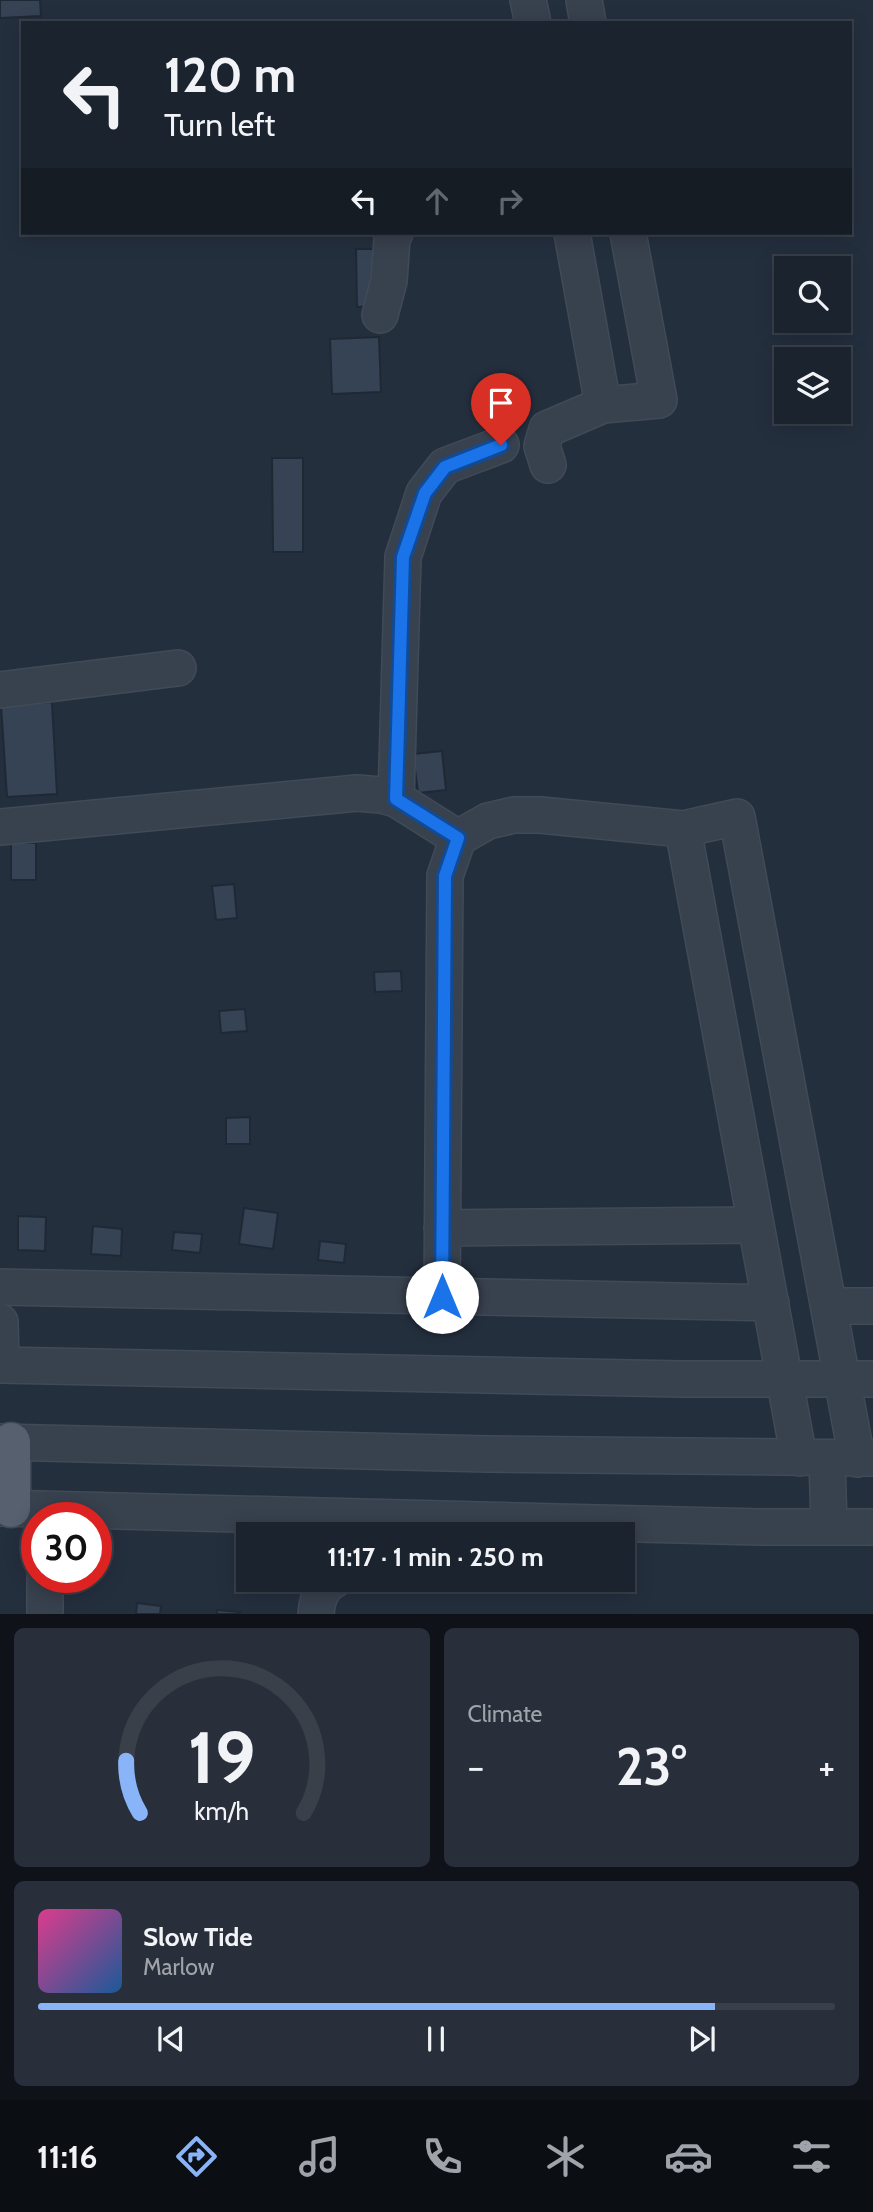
<!DOCTYPE html>
<html lang="en">
<head>
<meta charset="utf-8">
<style>
	:root { --surface:#1b232e; --page:#282f3a; --text:#f1f3f6; --muted:#a0a4aa; --line:#39404a; --accent:#8ab4f8 }
	body { margin:0; font-family:Cabin,sans-serif; background:var(--page); color:var(--text); height:100vh; display:flex; flex-direction:column; font-size:26px; white-space:nowrap }
	* { box-sizing:border-box; margin:0 }
	p { font-size:23px; color:var(--muted) }
	.icon { flex:none; width:38px; height:38px; fill:none; stroke:currentColor; stroke-width:2; stroke-linecap:round; stroke-linejoin:round }
	.map { position:relative; height:1614px; overflow:hidden }
	.sheet { display:flex; flex-direction:column; gap:14px; padding:14px; background:#0f1319; flex:1 }
	.sheet>* { flex:none }
	.banner { position:absolute; left:21px; top:21px; width:831px; height:214px; border-radius:0px; box-shadow:0 4px 18px #0003,0 0 0 2px var(--line); background:#1b232e; color:var(--text); overflow:hidden }
	.buttons { position:absolute; left:774px; top:256px; display:grid; gap:14px }
	.buttons a { display:grid; place-items:center; width:77px; height:77px; border-radius:0px; background:var(--surface); box-shadow:0 4px 18px #0003,0 0 0 2px var(--line); font-size:35px }
	.speed { position:absolute; left:21px; top:1502px; display:flex; gap:14px; font-size:35px; font-weight:700; text-align:center }
	.speed>* { display:grid; place-content:center; width:91px; height:91px; border-radius:50%; background:var(--surface); box-shadow:0 4px 18px #0003,0 0 0 2px var(--line); line-height:1 }
	.speed .limit { border:10px solid #d22; background:#fff; color:#111 }
	.pin { position:absolute; display:grid; place-items:center; width:60px; height:60px; color:#fff; margin:-72px -30px; border-radius:50% 50% 50% 0; rotate:-45deg; box-shadow:0 0 7px #0007 }
	.pin .icon { rotate:45deg }
	.me { position:absolute; width:77px; margin:-38px; rotate:0deg; stroke-linejoin:round; filter:drop-shadow(0 0 5px #0008) }
	.turn { display:flex; align-items:center; gap:24px; height:147px; padding:0 28px; font-size:32px }
	.turn .icon { width:91px; height:91px; stroke-width:2.5 }
	.turn b { display:block; font-size:49px; line-height:60px }
	.lanes { display:flex; align-items:center; height:66px; padding:0 28px; background:#0003; justify-content:center; gap:35px; direction:ltr }
	.lanes .off { opacity:.35 }
	.big { font-size:52px; font-weight:700; line-height:1.1 }
	.sheet .tile { flex:1; display:flex; flex-direction:column; justify-content:center; gap:10px; min-width:0; padding:0 24px; border-radius:10px; background:var(--page) }
	.sheet .dial { align-items:center; gap:0 }
	.dial svg { height:182px; overflow:visible; fill:none; stroke:var(--line); stroke-width:7; stroke-linecap:round; text-anchor:middle }
	.dial text { fill:var(--text); stroke:none }
	.song { display:flex; align-items:center; gap:21px }
	.cover { width:84px; height:84px; border-radius:10px; background:linear-gradient(135deg,hsl(330 70% 55%),hsl(210 70% 35%)) }
	.played { height:7px; border-radius:4px; background:linear-gradient(90deg,var(--accent) 85%,var(--line) 85%) }
	.keys { display:flex; justify-content:space-around; direction:ltr }
	.heat { display:flex; justify-content:space-between; align-items:center; font-size:38px; direction:ltr }
	.sheet .tiles { flex:1; display:grid; gap:14px; grid-template-columns:1fr 1fr }
	.tile:last-child { grid-column:span 2 }
	.trip { position:absolute; left:236px; top:1522px; width:399px; height:70px; border-radius:0px; background:var(--surface); box-shadow:0 4px 18px #0003,0 0 0 2px var(--line); font-weight:700; line-height:70px; text-align:center }
	.dock { display:flex; height:112px; justify-content:space-around; align-items:center; background:#0b0e12; color:var(--muted) }
	.dock .icon { width:49px; height:49px }
	.dock .current { color:var(--accent) }
	.dock b { font-size:32px; color:var(--text) }
	.map>svg:first-child { display:block }
</style>
</head>
<body>
<div class="map">
<svg width="873" height="1614" viewBox="0 0 873 1614">
	<rect width="100%" height="100%" fill="#242f3e"/>
	<path fill="#364354" stroke="#1f2835" stroke-width="2" d="M0,0h40l1,16 -41,2z
		M356,249h21l1,57 -21,1z
		M379,337l2,55 -49,2 -2,-55z
		M272,458h31v94h-30z
		M52,702l5,92 -50,3 -6,-92z
		M442,751l4,39 -28,3 -5,-39z
		M11,842l25,1v37h-25z
		M234,884l3,34 -21,2 -4,-34z
		M401,971l1,20 -27,1 -1,-20z
		M245,1009l2,22 -26,2 -2,-22z
		M250,1117v27h-24v-26z
		M244,1208l34,5 -5,36 -34,-5z
		M18,1216l28,1 -1,34 -27,-1z
		M93,1226l29,3 -1,27 -30,-2z
		M174,1232l28,2 -2,19 -28,-3z
		M320,1241l26,3 -2,19 -26,-3z
		M137,1603l24,3 -1,8h-24z
		M217,1610l23,2 -1,2h-22z"/>
	<g fill="none" stroke-linecap="round" stroke-linejoin="round">
		<defs>
			<path id="minor" d="M528,0l5,23
				M584,0l4,23
				M572,233l31,172
				M380,315l9,-34 3,-42 3,-6
				M548,465l-6,-19 5,-17 56,-24 56,-5 -31,-167
				M0,690l178,-22
				M396,799l7,-242 21,-64 21,-27 56,-21
				M0,827l357,-34 24,2 15,4 62,39
				M683,829l116,629
				M442,1228l314,-3
				M0,1287l771,16
				M442,1297l3,-421 13,-38 30,-17 26,-6h26l143,14 54,-12 120,642
				M829,1306h44
				M0,1322l1,43
				M0,1365l680,14h193
				M0,1442l487,12 386,4
				M827,1458l2,69
				M0,1508l760,19h113
				M45,1577v37
				M316,1614c1,-13 5,-28 18,-34"/>
			<path id="major" d="M11,1442v66"/>
		</defs>
		<use href="#minor" stroke="#414a57" stroke-width="38"/>
		<use href="#major" stroke="#414a57" stroke-width="41"/>
		<use href="#minor" stroke="#38414e" stroke-width="35"/>
		<use href="#major" stroke="#56606e" stroke-width="38"/>
	</g>
	<g fill="none" stroke-linecap="round" stroke-linejoin="round">
		<defs>
			<path id="route" d="M442,1297l3,-421 13,-38 -62,-39 7,-242 22,-64 20,-26 56,-22"/>
		</defs>
		<use href="#route" stroke="#114b97" stroke-width="18"/>
		<use href="#route" stroke="#1a73e8" stroke-width="12"/>
	</g>
</svg>
<div class="buttons">
<a><svg class="icon" aria-label="search" viewBox="0 0 24 24"><circle cx="10" cy="10" r="6"/><path d="M15 15l6 6"/></svg></a>
<a><svg class="icon" aria-label="layers" viewBox="0 0 24 24"><path d="M12 4l9 5-9 5-9-5zM3 14l9 5 9-5"/></svg></a>
</div>
<div class="speed"><div class="limit">30</div></div>
<div class="pin" style="left:501px;top:445px;background:#d93025"><svg class="icon" aria-label="arrive" viewBox="0 0 24 24"><path d="M6 21V4h12l-3 4 3 4H6"/></svg></div>
<svg class="me" style="left:442px;top:1297px" viewBox="-20 -20 40 40"><circle r="19" fill="#fff"/><path d="M0-13L10 11 0 6-10 11z" fill="#1a73e8"/></svg>
<div class="trip">11:17 · 1 min · 250 m</div>
<div class="banner">
<div class="turn"><svg class="icon" aria-label="left" viewBox="0 0 24 24"><path d="M17 20v-9H6M10 6l-5 5 5 5"/></svg><div><b>120 m</b>Turn left</div></div>
<div class="lanes"><svg class="icon" aria-label="left" viewBox="0 0 24 24"><path d="M17 20v-9H6M10 6l-5 5 5 5"/></svg><svg class="icon off" aria-label="ahead" viewBox="0 0 24 24"><path d="M12 20V5M6 11l6-6 6 6"/></svg><svg class="icon off" aria-label="right" viewBox="0 0 24 24"><path d="M7 20v-9h11M14 6l5 5-5 5"/></svg></div>
</div>
</div>
<section class="sheet">
<div class="tiles">
<div class="tile dial"><svg viewBox="0 0 100 80">
<path d="M14 69A42 42 0 1 1 86 69"/>
<path d="M14 69A42 42 0 0 1 8 46" stroke="#8ab4f8"/>
<text x="50" y="56" font-size="32" font-weight="700">19</text>
<text x="50" y="72" font-size="11">km/h</text>
</svg></div>
<div class="tile"><p>Climate</p>
<div class="heat"><a>−</a><b class="big">23°</b><a>+</a></div>
</div>
<div class="tile">
<div class="song"><i class="cover"></i><div><b>Slow Tide</b><p>Marlow</p></div></div>
<div class="played"></div>
<div class="keys"><svg class="icon" aria-label="previous" viewBox="0 0 24 24"><path d="M18 5L8 12l10 7zM5 5v14"/></svg><svg class="icon" aria-label="pause" viewBox="0 0 24 24"><path d="M8 5v14M16 5v14"/></svg><svg class="icon" aria-label="next" viewBox="0 0 24 24"><path d="M6 5l10 7-10 7zM19 5v14"/></svg></div>
</div>
</div>
</section>
<nav class="dock">
<b>11:16</b>
<svg class="icon current" aria-label="directions" viewBox="0 0 24 24"><path d="M12 3l9 9-9 9-9-9zM9 14v-3h6M13 9l2 2-2 2"/></svg>
<svg class="icon" aria-label="music" viewBox="0 0 24 24"><path d="M9 18V5l10-2v13"/><circle cx="6" cy="18" r="3"/><circle cx="16" cy="16" r="3"/></svg>
<svg class="icon" aria-label="phone" viewBox="0 0 24 24"><path d="M5 4h4l2 5-3 2q2 4 5 5l2-3 5 2v4C11 20 4 13 5 4z"/></svg>
<svg class="icon" aria-label="climate" viewBox="0 0 24 24"><path d="M12 3v18M4 7l16 10M4 17L20 7"/></svg>
<svg class="icon" aria-label="car" viewBox="0 0 24 24"><path d="M5 17H2v-5l4-1 3-4h7l3 4 3 1v5h-3M9 17h6M6 11h13"/><circle cx="7" cy="17" r="2"/><circle cx="17" cy="17" r="2"/></svg>
<svg class="icon" aria-label="filters" viewBox="0 0 24 24"><path d="M4 7h16M4 17h16"/><circle cx="9" cy="7" r="2"/><circle cx="15" cy="17" r="2"/></svg>
</nav>
</body>
</html>
